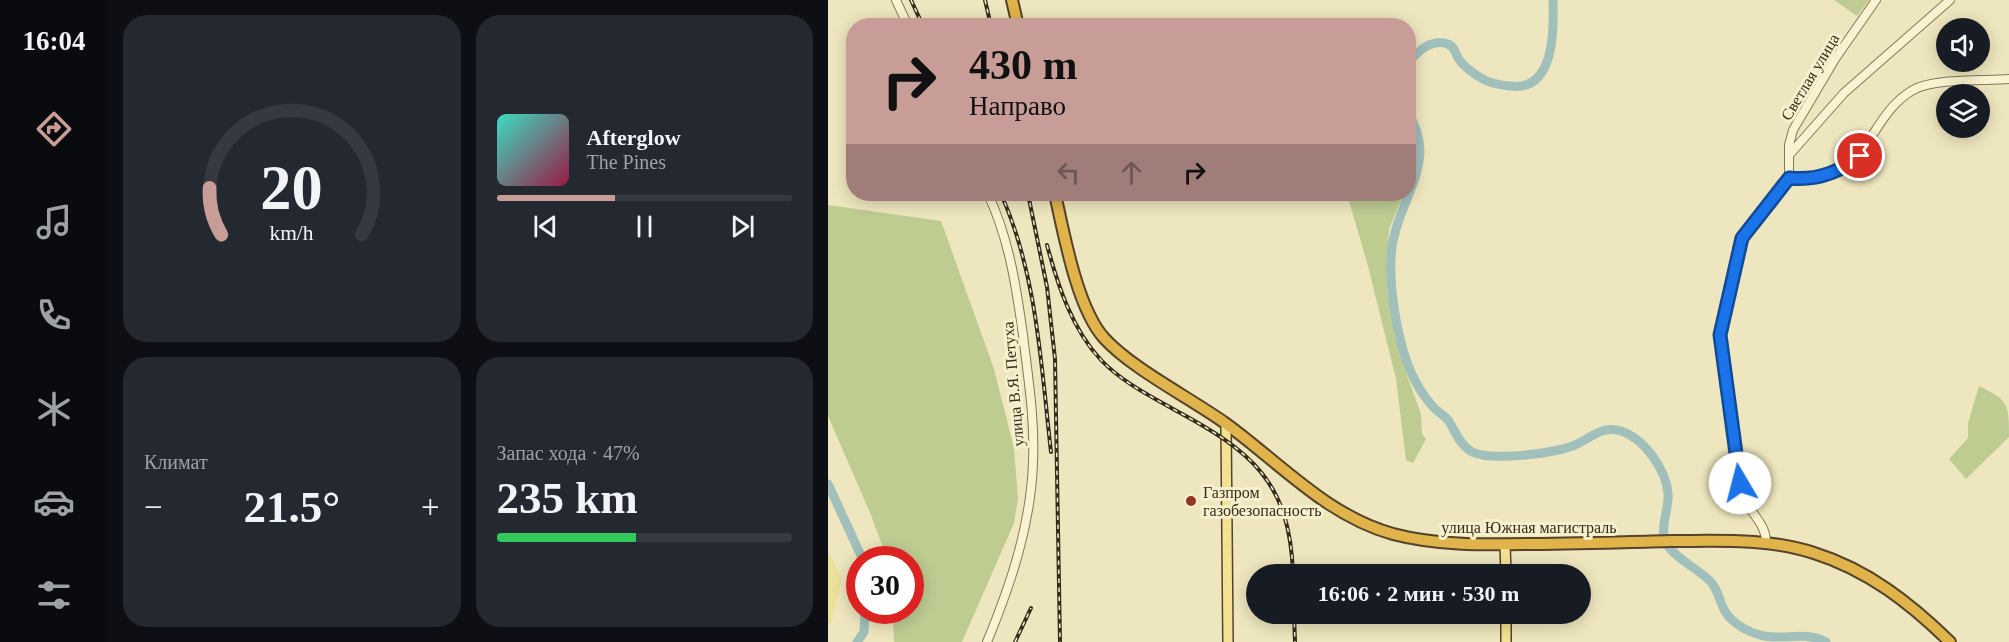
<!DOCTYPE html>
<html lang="ru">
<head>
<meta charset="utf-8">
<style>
	:root { --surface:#171b24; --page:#242831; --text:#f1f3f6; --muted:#9ea1a6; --line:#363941; --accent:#c89d98 }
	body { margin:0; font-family:Georgia,serif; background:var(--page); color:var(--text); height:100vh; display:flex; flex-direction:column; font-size:22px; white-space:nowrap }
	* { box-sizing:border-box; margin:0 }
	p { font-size:20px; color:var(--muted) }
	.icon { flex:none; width:33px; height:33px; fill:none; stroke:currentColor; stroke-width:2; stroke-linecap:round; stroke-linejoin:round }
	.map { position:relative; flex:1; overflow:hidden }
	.sheet { display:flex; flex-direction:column; gap:15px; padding:15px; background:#0d0f14; width:720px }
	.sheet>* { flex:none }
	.guide { position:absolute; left:18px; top:18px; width:570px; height:183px; border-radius:24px; box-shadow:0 3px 15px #0003; background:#c89d98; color:#111; overflow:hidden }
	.fabs { position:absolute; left:1108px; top:18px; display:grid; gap:12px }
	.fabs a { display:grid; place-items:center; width:54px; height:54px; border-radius:50%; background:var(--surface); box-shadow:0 3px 15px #0003; font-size:30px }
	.speed { position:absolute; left:18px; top:546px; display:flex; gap:12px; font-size:30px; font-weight:700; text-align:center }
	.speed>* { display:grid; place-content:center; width:78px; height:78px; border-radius:50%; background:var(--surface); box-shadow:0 3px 15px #0003; line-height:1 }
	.speed .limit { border:9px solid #d22; background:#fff; color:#111 }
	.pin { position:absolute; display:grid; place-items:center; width:51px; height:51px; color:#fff; margin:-26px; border:3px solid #fff; border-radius:50%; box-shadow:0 2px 6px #0007 }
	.me { position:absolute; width:66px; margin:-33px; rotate:352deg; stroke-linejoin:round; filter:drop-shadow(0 0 4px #0008) }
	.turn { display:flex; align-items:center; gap:21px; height:126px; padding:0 24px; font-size:27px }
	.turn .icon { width:78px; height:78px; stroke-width:2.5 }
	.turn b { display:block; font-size:42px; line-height:51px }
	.lanes { display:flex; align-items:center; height:57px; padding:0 24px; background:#0003; justify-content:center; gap:30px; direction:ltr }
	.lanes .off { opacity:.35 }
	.big { font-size:45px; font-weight:800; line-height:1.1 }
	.sheet .tile { flex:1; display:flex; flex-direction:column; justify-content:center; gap:9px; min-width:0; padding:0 21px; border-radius:24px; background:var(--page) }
	.sheet .dial { align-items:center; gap:0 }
	.dial svg { height:156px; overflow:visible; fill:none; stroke:var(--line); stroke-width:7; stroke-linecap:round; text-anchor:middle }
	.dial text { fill:var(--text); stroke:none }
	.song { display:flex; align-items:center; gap:18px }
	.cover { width:72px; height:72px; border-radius:9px; background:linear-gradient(135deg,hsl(170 70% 55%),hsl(340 70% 35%)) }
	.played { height:6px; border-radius:3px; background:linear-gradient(90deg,var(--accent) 40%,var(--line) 40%) }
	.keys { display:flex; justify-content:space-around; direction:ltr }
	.heat { display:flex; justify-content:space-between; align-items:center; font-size:33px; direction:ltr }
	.charge { height:9px; border-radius:4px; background:linear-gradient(90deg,#34c759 47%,var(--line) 0) }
	.sheet .tiles { flex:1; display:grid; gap:15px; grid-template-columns:repeat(2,1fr) }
	.trip { position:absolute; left:418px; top:564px; width:345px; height:60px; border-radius:30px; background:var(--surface); box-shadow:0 3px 15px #0003; font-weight:800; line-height:60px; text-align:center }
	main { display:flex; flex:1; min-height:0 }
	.menu { display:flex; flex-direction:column; width:108px; justify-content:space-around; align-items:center; background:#090b0e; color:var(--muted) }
	.menu .icon { width:42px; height:42px }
	.menu .current { color:var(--accent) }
	.menu b { font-size:27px; color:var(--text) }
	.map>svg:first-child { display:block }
</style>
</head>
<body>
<main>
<nav class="menu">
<b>16:04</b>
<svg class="icon current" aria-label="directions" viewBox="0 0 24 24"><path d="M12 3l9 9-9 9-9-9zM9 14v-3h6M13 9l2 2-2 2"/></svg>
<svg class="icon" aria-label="music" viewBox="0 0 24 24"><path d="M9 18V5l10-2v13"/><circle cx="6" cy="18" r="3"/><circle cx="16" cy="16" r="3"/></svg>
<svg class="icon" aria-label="phone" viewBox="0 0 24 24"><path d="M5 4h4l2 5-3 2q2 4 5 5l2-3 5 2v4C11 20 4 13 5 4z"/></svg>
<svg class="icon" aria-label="climate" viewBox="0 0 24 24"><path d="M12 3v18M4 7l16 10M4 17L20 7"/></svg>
<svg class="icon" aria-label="car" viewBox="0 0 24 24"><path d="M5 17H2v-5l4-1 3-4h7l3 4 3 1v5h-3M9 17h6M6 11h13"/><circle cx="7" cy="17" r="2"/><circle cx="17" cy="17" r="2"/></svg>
<svg class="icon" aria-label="filters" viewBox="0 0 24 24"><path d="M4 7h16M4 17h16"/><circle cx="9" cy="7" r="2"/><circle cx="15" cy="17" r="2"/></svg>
</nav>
<section class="sheet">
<div class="tiles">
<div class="tile dial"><svg viewBox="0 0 100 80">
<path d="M14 69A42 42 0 1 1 86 69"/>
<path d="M14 69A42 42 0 0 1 8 45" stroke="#c89d98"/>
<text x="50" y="56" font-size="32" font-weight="700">20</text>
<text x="50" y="72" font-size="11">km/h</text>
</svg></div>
<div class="tile">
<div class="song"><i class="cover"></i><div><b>Afterglow</b><p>The Pines</p></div></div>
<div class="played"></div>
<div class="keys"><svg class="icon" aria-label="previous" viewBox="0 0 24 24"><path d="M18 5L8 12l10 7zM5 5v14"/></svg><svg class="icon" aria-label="pause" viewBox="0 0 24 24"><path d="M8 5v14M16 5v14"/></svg><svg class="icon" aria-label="next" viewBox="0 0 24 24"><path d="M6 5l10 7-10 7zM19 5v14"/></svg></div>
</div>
<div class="tile"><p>Климат</p>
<div class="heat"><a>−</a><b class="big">21.5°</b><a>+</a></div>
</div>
<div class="tile"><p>Запас хода · 47%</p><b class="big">235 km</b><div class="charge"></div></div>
</div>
</section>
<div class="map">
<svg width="1181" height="642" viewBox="0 0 1181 642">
	<rect width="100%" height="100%" fill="#eee6be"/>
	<path fill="#becc92" d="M1006,0h35l-12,16z
		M519,194h57l-15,35 -2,63 13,64 21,58 1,20 4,5 -13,24 -7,-3 -10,-81 -28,-113z
		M0,205l113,16 53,148 20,79 4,51 -4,24 -52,119h-68l-1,-31 17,-1v-50l-23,-1 -16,-44 -43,-99z
		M1151,386c30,14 30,19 30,51l-43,42 -17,-20 19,-21v-15z"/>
	<path fill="#ece19a" d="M0,550l14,29 -10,41 -4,6z"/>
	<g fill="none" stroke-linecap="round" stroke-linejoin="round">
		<path stroke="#a1c0bb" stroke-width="9" d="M580,63c9,-11 24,-25 40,-19 7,3 7,9 10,14 5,8 17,17 25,21 8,5 18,6 27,7 45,6 44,-56 43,-86
			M580,114c32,46 -10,86 -16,133 -4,35 2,69 11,103 6,21 17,43 32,59 5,4 10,7 14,12 6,10 10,22 20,29 18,13 86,3 106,-5 16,-7 27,-20 46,-14 23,7 45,39 47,62 2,17 -11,37 0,53 11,15 29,22 42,35 7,7 8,15 12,24 6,17 25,27 42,31 21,4 42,-5 62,6
			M0,484l35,76
			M29,642l7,-10 1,-22"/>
		<defs>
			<path id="minor" d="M68,0l12,26
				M962,154l54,-61 106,-93
				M961,178c82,10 75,-60 124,-88 22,-12 71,-9 96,-11
				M938,543c1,-20 -19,-32 -25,-51l-21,-151 1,-14 21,-89 47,-60v-33l4,-15 42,-71 41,-59
				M159,642c24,-58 44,-118 46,-180 2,-43 -5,-85 -10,-127 -7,-50 -14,-96 -35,-141"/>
			<path id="major" d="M398,424l2,218
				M677,545l1,29
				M678,614v28"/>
			<path id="highway" d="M184,0l6,26
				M227,194c9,40 22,114 49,144 27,30 86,60 121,85 54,39 102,93 168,111 42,11 88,11 131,10 50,0 99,-2 148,-3 48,0 96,-3 142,12 54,17 96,50 136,89"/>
		</defs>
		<use href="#minor" stroke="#877756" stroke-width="10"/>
		<use href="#major" stroke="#54442b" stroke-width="12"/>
		<use href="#highway" stroke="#54442b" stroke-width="14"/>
		<use href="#minor" stroke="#f9f3d1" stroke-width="8"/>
		<use href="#major" stroke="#f4e294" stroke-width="9"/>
		<use href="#highway" stroke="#e1b34b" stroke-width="10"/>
		<defs>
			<path id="rail" d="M83,0l12,26
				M157,0l6,26
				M173,194c36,80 40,171 50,258
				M200,194l19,93 8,72 5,283
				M219,245c11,41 25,84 54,115 20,21 47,35 72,49 78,42 117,72 120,165
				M466,614l1,28
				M187,642l16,-34"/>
		</defs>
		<use href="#rail" stroke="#362c1b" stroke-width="4"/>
		<use href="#rail" stroke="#f6f0cd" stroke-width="1.5" stroke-dasharray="4.5" stroke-linecap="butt"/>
	</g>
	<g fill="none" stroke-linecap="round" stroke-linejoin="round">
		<defs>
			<path id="route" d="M912,483l-20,-148 22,-97 47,-60c27,3 51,-6 71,-22"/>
		</defs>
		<use href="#route" stroke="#114b97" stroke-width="15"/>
		<use href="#route" stroke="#1a73e8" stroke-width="10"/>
	</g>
	<circle fill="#973425" stroke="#f6f0cd" stroke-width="2" cx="363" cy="501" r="6"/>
	<g text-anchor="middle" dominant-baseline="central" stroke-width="6" stroke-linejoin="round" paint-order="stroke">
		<g font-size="16" fill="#362c1b" stroke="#f6f0cd">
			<text transform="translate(982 77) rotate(-59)">Светлая улица</text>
			<text transform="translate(185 384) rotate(-95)">улица В.Я. Петуха</text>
			<text x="701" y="527">улица Южная магистраль</text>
		</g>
		<g font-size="16" fill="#362c1b" stroke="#f6f0cd" text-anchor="start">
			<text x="375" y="492">Газпром<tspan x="375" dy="18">газобезопасность</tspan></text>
		</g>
	</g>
</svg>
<div class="fabs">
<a><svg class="icon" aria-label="sound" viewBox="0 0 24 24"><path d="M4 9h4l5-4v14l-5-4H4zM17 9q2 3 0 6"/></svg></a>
<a><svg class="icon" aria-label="layers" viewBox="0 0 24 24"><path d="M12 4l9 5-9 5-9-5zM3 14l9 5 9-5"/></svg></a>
</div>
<div class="speed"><div class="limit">30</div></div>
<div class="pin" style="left:1032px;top:156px;background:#d93025"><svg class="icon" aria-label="arrive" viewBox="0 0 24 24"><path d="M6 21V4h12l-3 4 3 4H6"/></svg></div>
<svg class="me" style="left:912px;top:483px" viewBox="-20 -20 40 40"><circle r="19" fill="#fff"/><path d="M0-13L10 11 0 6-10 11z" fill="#1a73e8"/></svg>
<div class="trip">16:06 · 2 мин · 530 m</div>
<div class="guide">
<div class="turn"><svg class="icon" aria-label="right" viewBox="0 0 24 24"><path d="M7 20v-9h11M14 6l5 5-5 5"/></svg><div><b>430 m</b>Направо</div></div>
<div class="lanes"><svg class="icon off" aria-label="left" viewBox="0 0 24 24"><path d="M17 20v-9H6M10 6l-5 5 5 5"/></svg><svg class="icon off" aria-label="ahead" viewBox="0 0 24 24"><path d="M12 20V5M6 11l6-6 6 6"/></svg><svg class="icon" aria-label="right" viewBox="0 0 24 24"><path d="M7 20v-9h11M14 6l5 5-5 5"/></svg></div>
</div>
</div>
</main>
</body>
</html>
